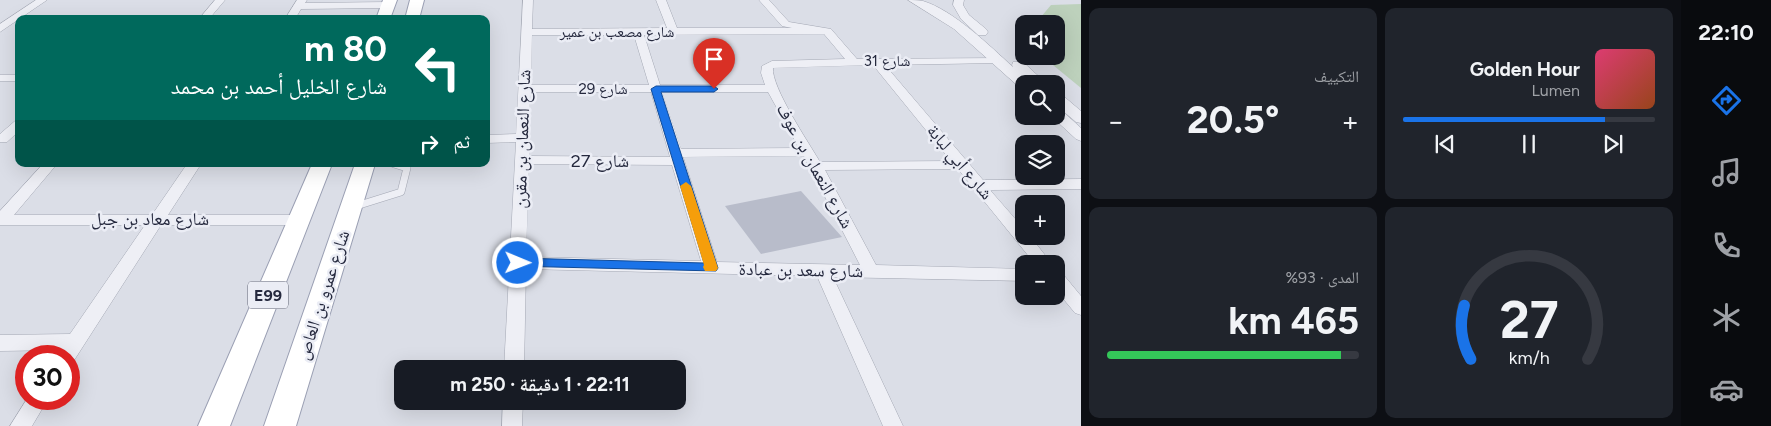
<!DOCTYPE html>
<html lang="ar">
<head>
<meta charset="utf-8">
<style>
	:root { --surface:#171b24; --page:#20242c; --text:#f1f3f6; --muted:#9ea1a6; --line:#363941; --accent:#1a73e8 }
	body { margin:0; font-family:Figtree,"Noto Naskh Arabic",sans-serif; background:var(--page); color:var(--text); direction:rtl; height:100vh; display:flex; flex-direction:column; font-size:19px; white-space:nowrap }
	* { box-sizing:border-box; margin:0 }
	p { font-size:16px; color:var(--muted) }
	.icon { flex:none; width:28px; height:28px; fill:none; stroke:currentColor; stroke-width:2; stroke-linecap:round; stroke-linejoin:round }
	.map { position:relative; flex:1; overflow:hidden; direction:ltr }
	.drawer { display:flex; flex-direction:column; gap:8px; padding:8px; background:#0d0f14; width:600px }
	.drawer>* { flex:none }
	.top-card { position:absolute; left:15px; top:15px; width:475px; height:152px; border-radius:10px; box-shadow:0 5px 20px #0002; direction:rtl; background:#00695c; color:#fff; overflow:hidden }
	.buttons { position:absolute; left:1015px; top:15px; display:grid; gap:10px }
	.buttons a { display:grid; place-items:center; width:50px; height:50px; border-radius:10px; background:var(--surface); box-shadow:0 5px 20px #0002; font-size:25px }
	.speed { position:absolute; left:15px; top:345px; display:flex; gap:10px; font-size:25px; font-weight:700; text-align:center }
	.speed>* { display:grid; place-content:center; width:65px; height:65px; border-radius:50%; background:var(--surface); box-shadow:0 5px 20px #0002; line-height:1 }
	.speed .limit { border:8px solid #d22; background:#fff; color:#111 }
	.pin { position:absolute; display:grid; place-items:center; width:42px; height:42px; color:#fff; margin:-51px -21px; border-radius:50% 50% 50% 0; rotate:-45deg; box-shadow:0 0 5px #0007 }
	.pin .icon { rotate:45deg }
	.me { position:absolute; width:55px; margin:-28px; rotate:91deg; stroke-linejoin:round; filter:drop-shadow(0 0 4px #0008) }
	.turn { display:flex; align-items:center; gap:18px; height:105px; padding:0 20px; font-size:22px }
	.turn .icon { width:65px; height:65px; stroke-width:2.5 }
	.turn b { display:block; font-size:35px; line-height:42px }
	.then { display:flex; align-items:center; height:48px; padding:0 20px; background:#0003; gap:10px; font-size:19px }
	.big { font-size:38px; font-weight:700; line-height:1.1 }
	.drawer .widget { flex:1; display:flex; flex-direction:column; justify-content:center; gap:8px; min-width:0; padding:0 18px; border-radius:10px; background:var(--page) }
	.drawer .dial { align-items:center; gap:0 }
	.dial svg { height:130px; overflow:visible; fill:none; stroke:var(--line); stroke-width:7; stroke-linecap:round; text-anchor:middle }
	.dial text { fill:var(--text); stroke:none }
	.song { display:flex; align-items:center; gap:15px }
	.cover { width:60px; height:60px; border-radius:8px; background:linear-gradient(135deg,hsl(340 70% 55%),hsl(20 70% 35%)) }
	.played { height:5px; border-radius:2px; background:linear-gradient(90deg,var(--accent) 80%,var(--line) 80%) }
	.keys { display:flex; justify-content:space-around; direction:ltr }
	.heat { display:flex; justify-content:space-between; align-items:center; font-size:28px; direction:ltr }
	.charge { height:8px; border-radius:4px; background:linear-gradient(90deg,#34c759 93%,var(--line) 0) }
	.drawer .tiles { flex:1; display:grid; gap:8px; grid-template-columns:repeat(2,1fr) }
	.trip { position:absolute; left:394px; top:360px; width:292px; height:50px; border-radius:10px; background:var(--surface); box-shadow:0 5px 20px #0002; font-weight:700; line-height:50px; text-align:center; direction:rtl }
	main { display:flex; flex:1; min-height:0 }
	.menu { display:flex; flex-direction:column; width:90px; justify-content:space-around; align-items:center; background:#090b0e; color:var(--muted) }
	.menu .icon { width:35px; height:35px }
	.menu .current { color:var(--accent) }
	.menu b { font-size:22px; color:var(--text) }
	.map>svg:first-child { display:block }
</style>
</head>
<body>
<main>
<nav class="menu">
<b>22:10</b>
<svg class="icon current" aria-label="directions" viewBox="0 0 24 24"><path d="M12 3l9 9-9 9-9-9zM9 14v-3h6M13 9l2 2-2 2"/></svg>
<svg class="icon" aria-label="music" viewBox="0 0 24 24"><path d="M9 18V5l10-2v13"/><circle cx="6" cy="18" r="3"/><circle cx="16" cy="16" r="3"/></svg>
<svg class="icon" aria-label="phone" viewBox="0 0 24 24"><path d="M5 4h4l2 5-3 2q2 4 5 5l2-3 5 2v4C11 20 4 13 5 4z"/></svg>
<svg class="icon" aria-label="climate" viewBox="0 0 24 24"><path d="M12 3v18M4 7l16 10M4 17L20 7"/></svg>
<svg class="icon" aria-label="car" viewBox="0 0 24 24"><path d="M5 17H2v-5l4-1 3-4h7l3 4 3 1v5h-3M9 17h6M6 11h13"/><circle cx="7" cy="17" r="2"/><circle cx="17" cy="17" r="2"/></svg>
</nav>
<section class="drawer">
<div class="tiles">
<div class="widget">
<div class="song"><i class="cover"></i><div><b>Golden Hour</b><p>Lumen</p></div></div>
<div class="played"></div>
<div class="keys"><svg class="icon" aria-label="previous" viewBox="0 0 24 24"><path d="M18 5L8 12l10 7zM5 5v14"/></svg><svg class="icon" aria-label="pause" viewBox="0 0 24 24"><path d="M8 5v14M16 5v14"/></svg><svg class="icon" aria-label="next" viewBox="0 0 24 24"><path d="M6 5l10 7-10 7zM19 5v14"/></svg></div>
</div>
<div class="widget"><p>التكييف</p>
<div class="heat"><a>−</a><b class="big">20.5°</b><a>+</a></div>
</div>
<div class="widget dial"><svg viewBox="0 0 100 80">
<path d="M14 69A42 42 0 1 1 86 69"/>
<path d="M14 69A42 42 0 0 1 10 36" stroke="#1a73e8"/>
<text x="50" y="56" font-size="32" font-weight="700">27</text>
<text x="50" y="72" font-size="11">km/h</text>
</svg></div>
<div class="widget"><p>المدى · 93%</p><b class="big">465 km</b><div class="charge"></div></div>
</div>
</section>
<div class="map">
<svg width="1081" height="426" viewBox="0 0 1081 426">
	<rect width="100%" height="100%" fill="#dbdee7"/>
	<path fill="#bdd1bc" d="M1081,4v84l-39,-32h14v-32h-21l16,-19z"/>
	<path fill="#b8bcca" d="M801,191l41,46 -81,17 -36,-48z"/>
	<g fill="none" stroke-linecap="round" stroke-linejoin="round">
		<defs>
			<path id="service" d="M353,207l48,-15 6,-24 -13,-4"/>
			<path id="minor" d="M36,0h11l-47,32v-8z
				M215,0h10l-16,19h-10z
				M297,0h10l-2,3 83,-1 5,3 -5,3 -87,1 -6,10h-10z
				M523,0h10l-1,29 135,-1 -11,-28h10l11,28h115l-10,-2 -23,-26h10l20,22 42,7 26,30 144,-1 1,2 -1,2 -4,1 -112,2 98,115 98,-1v10l-91,1 34,39v7h6l22,28h-17l-77,-95 -133,1 51,95 148,4v12l-191,-4 70,149h-20l-66,-150 -291,-7 -2,100h-20l12,-227 -30,1v-8l30,-1zM824,34l21,25 -73,2 -10,5 -1,7 4,12h-105l-16,-50zM532,35h102l15,50h-118zM873,65l78,96 -131,1c-11,-19 -49,-75 -47,-94zM530,92h121l19,65 -141,-1zM662,92h106l31,56 -118,1zM804,156l56,109 -143,-3 -34,-105zM529,164l143,1 29,96 -175,-4z
				M0,75h19v6h-19z
				M19,120v11l-12,11h-7v-8l15,-13z
				M43,164h14l-43,51h138l35,-51h14l-33,51h132l5,1 3,4 -3,4 -5,1h-139l-88,137 -4,1v-7h-12l3,-6 -60,1v-16l70,-1 75,-109h-145v-14z
				M1056,272l6,1 19,23v19l-6,-2 -19,-23z
				M27,399h21l-16,27h-22z
				M503,401h20l-1,25h-20z"/>
			<path id="tertiary" d="M908,0c4,0 10,0 15,1 30,9 67,45 90,66l-1,-2 1,-3h10l24,22h-15l-3,-3 2,3h-7v4l-5,-1 -65,-58z
				M954,0h10l-1,5 6,10 17,14 2,3 -2,3h-8l-17,-16 -8,-14z
				M1056,93l5,1 20,17v12l-5,-1 -20,-17z
				M1056,109l5,1 20,18v13l-5,-2 -25,-23h5z"/>
			<path id="primary" d="M383,0h14l-7,19h-14z
				M410,0h14l-5,19h-14z
				M312,164h20l-102,262h-32z
				M355,164h20l-79,262h-32z"/>
		</defs>
		<use href="#service" stroke="#a4a8b4" stroke-width="8"/>
		<use href="#minor" stroke="#a4a8b4" stroke-width="1"/>
		<use href="#tertiary" stroke="#a4a8b4" stroke-width="1"/>
		<use href="#primary" stroke="#9a9fb3" stroke-width="2"/>
		<use href="#service" stroke="#eeeff5" stroke-width="7"/>
		<use href="#minor" fill="#eeeff5" fill-rule="evenodd"/>
		<use href="#tertiary" fill="#eeeff5" fill-rule="evenodd"/>
		<use href="#primary" fill="#fff" fill-rule="evenodd"/>
	</g>
	<path fill="#1a73e8" stroke="#114b97" d="M656,86h58l4,3 -4,3h-53l57,176 -2,3 -203,-5 -1,-3 1,-4 5,-1 186,5 -53,-174z"/>
	<path fill="#f59e0b" d="M686,182l5,4 27,82 -2,3h-11l-2,-4 1,-2 -24,-79z"/>
	<g text-anchor="middle" dominant-baseline="central" stroke-width="5" stroke-linejoin="round" paint-order="stroke">
		<g font-size="15" fill="#25293e" stroke="#ebedf5">
			<text x="617" y="32">شارع مصعب بن عمير</text>
			<text x="887" y="61">شارع 31</text>
			<text x="603" y="89">شارع 29</text>
		</g>
		<rect fill="#ebedf5" stroke="#606475" stroke-width="1" x="248" y="281.5" width="40" height="27" rx="4"/>
		<g font-size="16" font-weight="bold" fill="#25293e">
			<text x="268" y="295">E99</text>
		</g>
		<g font-size="18" fill="#25293e" stroke="#ebedf5">
			<text transform="translate(522 139) rotate(-88)">شارع النعمان بن مقرن</text>
			<text x="600" y="161">شارع 27</text>
			<text transform="translate(960 162) rotate(50)">شارع أبي لبابة</text>
			<text transform="translate(815 166) rotate(61)">شارع النعمان بن عوف</text>
			<text x="150" y="219">شارع معاد بن جبل</text>
			<text transform="translate(801 270) rotate(1)">شارع سعد بن عبادة</text>
			<text transform="translate(323 295) rotate(-72)">شارع عمرو بن العاص</text>
		</g>
	</g>
</svg>
<div class="buttons">
<a><svg class="icon" aria-label="sound" viewBox="0 0 24 24"><path d="M4 9h4l5-4v14l-5-4H4zM17 9q2 3 0 6"/></svg></a>
<a><svg class="icon" aria-label="search" viewBox="0 0 24 24"><circle cx="10" cy="10" r="6"/><path d="M15 15l6 6"/></svg></a>
<a><svg class="icon" aria-label="layers" viewBox="0 0 24 24"><path d="M12 4l9 5-9 5-9-5zM3 14l9 5 9-5"/></svg></a>
<a>+</a>
<a>−</a>
</div>
<div class="speed"><div class="limit">30</div></div>
<div class="pin" style="left:714px;top:89px;background:#d93025"><svg class="icon" aria-label="arrive" viewBox="0 0 24 24"><path d="M6 21V4h12l-3 4 3 4H6"/></svg></div>
<svg class="me" style="left:518px;top:263px" viewBox="-20 -20 40 40"><circle r="17" fill="#1a73e8" stroke="#fff" stroke-width="3"/><path d="M0-11L8 9 0 5-8 9z" fill="#fff"/></svg>
<div class="trip">22:11 · 1 دقيقة · 250 m</div>
<div class="top-card">
<div class="turn"><svg class="icon" aria-label="left" viewBox="0 0 24 24"><path d="M17 20v-9H6M10 6l-5 5 5 5"/></svg><div><b>80 m</b>شارع الخليل أحمد بن محمد</div></div>
<div class="then">ثم<svg class="icon" aria-label="right" viewBox="0 0 24 24"><path d="M7 20v-9h11M14 6l5 5-5 5"/></svg></div>
</div>
</div>
</main>
</body>
</html>
